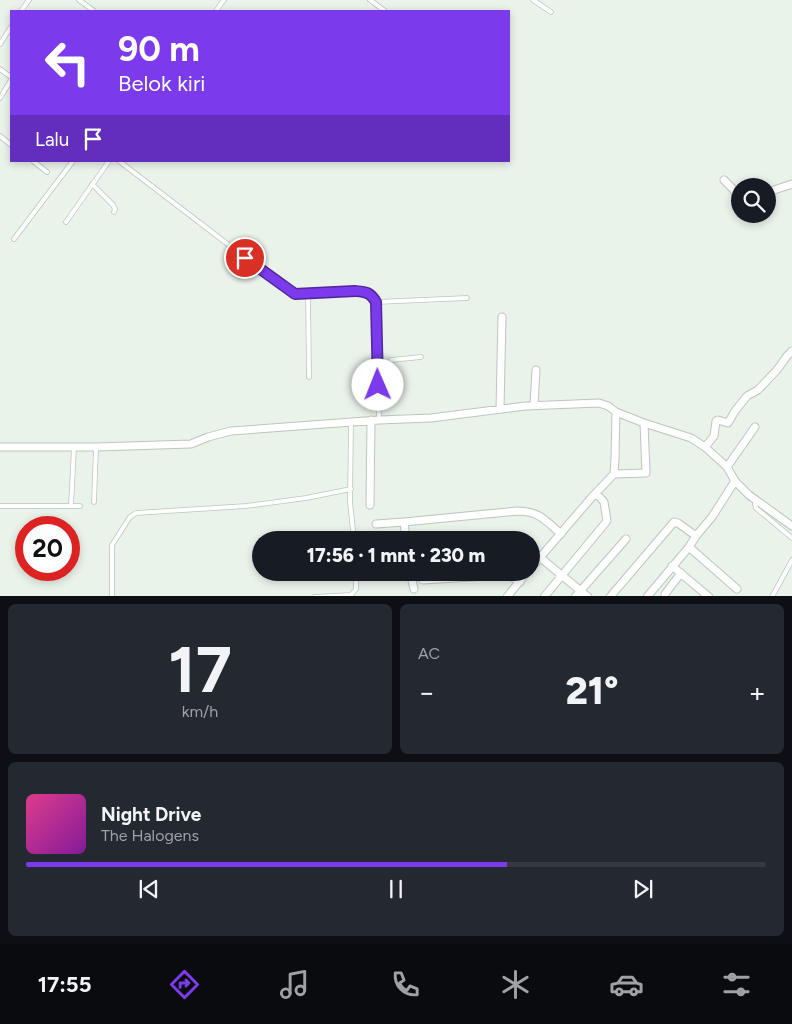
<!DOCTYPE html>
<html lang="id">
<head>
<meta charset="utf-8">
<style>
	:root { --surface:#171b24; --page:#242831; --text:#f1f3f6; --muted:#9ea1a6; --line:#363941; --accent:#7c3aed }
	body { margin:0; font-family:Figtree,sans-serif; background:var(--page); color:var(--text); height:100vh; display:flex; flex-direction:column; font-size:19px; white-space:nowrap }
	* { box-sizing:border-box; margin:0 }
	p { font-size:16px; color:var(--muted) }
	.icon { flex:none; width:28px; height:28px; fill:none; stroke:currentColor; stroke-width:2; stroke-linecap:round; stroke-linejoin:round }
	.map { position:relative; height:596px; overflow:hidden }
	.details { display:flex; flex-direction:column; gap:8px; padding:8px; background:#0d0f14; flex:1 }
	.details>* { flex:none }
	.top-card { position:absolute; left:10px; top:10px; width:500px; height:152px; border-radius:0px; box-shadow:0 2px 8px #0003; background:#7c3aed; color:#fff; overflow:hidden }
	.fabs { position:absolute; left:731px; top:178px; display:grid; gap:10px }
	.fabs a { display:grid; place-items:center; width:45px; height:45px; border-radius:50%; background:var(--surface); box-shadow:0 2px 8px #0003; font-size:25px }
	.speed { position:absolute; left:15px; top:516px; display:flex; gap:10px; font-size:25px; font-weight:700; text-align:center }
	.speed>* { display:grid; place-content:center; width:65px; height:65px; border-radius:50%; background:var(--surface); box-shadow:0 2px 8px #0003; line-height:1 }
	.speed .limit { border:8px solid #d22; background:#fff; color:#111 }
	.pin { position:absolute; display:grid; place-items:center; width:42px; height:42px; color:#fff; margin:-21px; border:2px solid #fff; border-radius:50%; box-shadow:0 1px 5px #0007 }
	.me { position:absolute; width:55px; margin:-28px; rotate:359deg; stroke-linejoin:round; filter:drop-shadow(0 0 4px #0008) }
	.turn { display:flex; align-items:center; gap:18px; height:105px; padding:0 25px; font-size:22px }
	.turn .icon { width:65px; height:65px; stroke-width:2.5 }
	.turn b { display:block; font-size:35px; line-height:42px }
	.then { display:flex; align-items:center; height:48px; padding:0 25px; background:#0003; gap:10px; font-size:19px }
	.big { font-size:38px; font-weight:800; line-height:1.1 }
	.details .tile { flex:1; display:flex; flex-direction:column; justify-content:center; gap:8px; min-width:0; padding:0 18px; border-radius:8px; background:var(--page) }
	.details .dial { align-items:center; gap:0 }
	.dial b { font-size:65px; line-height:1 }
	.song { display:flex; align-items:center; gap:15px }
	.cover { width:60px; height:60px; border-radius:8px; background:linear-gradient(135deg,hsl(330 70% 55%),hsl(290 70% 35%)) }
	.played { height:5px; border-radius:2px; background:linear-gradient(90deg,var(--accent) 65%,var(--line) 65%) }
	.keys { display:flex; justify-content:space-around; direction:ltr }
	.heat { display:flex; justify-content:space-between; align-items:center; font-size:28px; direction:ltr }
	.details .tiles { flex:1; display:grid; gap:8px; grid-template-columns:1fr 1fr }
	.tile:last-child { grid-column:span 2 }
	.trip { position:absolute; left:252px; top:531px; width:288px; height:50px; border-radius:25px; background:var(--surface); box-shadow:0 2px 8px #0003; font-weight:800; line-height:50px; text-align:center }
	.dock { display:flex; height:80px; justify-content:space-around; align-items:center; background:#090b0e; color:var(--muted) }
	.dock .icon { width:35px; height:35px }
	.dock .current { color:var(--accent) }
	.dock b { font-size:22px; color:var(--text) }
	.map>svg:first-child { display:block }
</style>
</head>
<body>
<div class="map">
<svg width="792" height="597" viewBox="0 0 792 597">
	<rect width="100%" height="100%" fill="#e9f3ea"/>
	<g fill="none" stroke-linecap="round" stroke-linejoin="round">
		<defs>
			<path id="service" d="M79,0l15,11
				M370,0l15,11
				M533,0l18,12
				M21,11l8,-11
				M216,11l8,-11
				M0,44l11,-17
				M0,69l11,8
				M0,98l11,-18
				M0,136l11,9
				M33,161l14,11
				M119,161l174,133 72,-2 7,4 4,6 3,118
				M92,184l21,21 2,4 -1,3
				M66,222l43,-61
				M14,239l59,-78
				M308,293l1,84
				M376,302l91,-4
				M378,368l8,-2 5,-6 30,-3
				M351,422l-1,80 4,38
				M757,500l-2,4 1,4 36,30
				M94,502l2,-55
				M0,506h80
				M71,506l3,-59
				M112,597v-52l18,-28 6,-4 110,-7 60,-8 45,-9
				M314,597l37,-2 5,-6v-17
				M772,597l20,-37"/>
			<path id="minor" d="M724,180l9,9 7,12
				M768,192l24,-8
				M534,405l2,-35
				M500,409l2,-92
				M0,447h96l95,-3 17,-7 23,-6 148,-11 52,-2 94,-12 74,-3 9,3 8,6 28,11 47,15 14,9 22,20 8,14 14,14 43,31
				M705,447l9,-11 2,-15 2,-1 10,3 7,-12 12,-15 11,-6 19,-20 10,-14 5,-5
				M727,467l28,-40
				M614,474l32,-1 -2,-50
				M370,505l1,-85
				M376,524l28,-2
				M406,540l-2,-18 113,-11c22,0 28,9 44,23
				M511,540h2
				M689,547l48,42
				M531,550l57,47
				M672,566l37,31
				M531,568l61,-71 22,-23 1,-16 1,-46
				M410,572l4,17
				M423,580l80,-5 9,2 8,5
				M665,594l16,-21
				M507,597l20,-25
				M544,597l63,-76 -3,-19 -8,-9
				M575,597l51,-58
				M610,597l64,-75 4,1 18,13 16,-19 23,-36
				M647,597l42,-50 7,-11"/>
		</defs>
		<use href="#service" stroke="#bcc6bd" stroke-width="5.5"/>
		<use href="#minor" stroke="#bcc6bd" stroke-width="9"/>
		<use href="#service" stroke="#fff" stroke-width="4"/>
		<use href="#minor" stroke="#fff" stroke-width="7"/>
	</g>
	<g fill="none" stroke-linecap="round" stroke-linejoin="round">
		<defs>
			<path id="route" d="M245,258l50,36 60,-3c11,1 15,1 21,11l2,83"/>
		</defs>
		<use href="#route" stroke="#51269a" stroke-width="12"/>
		<use href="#route" stroke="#7c3aed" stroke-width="9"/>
	</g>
</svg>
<div class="fabs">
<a><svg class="icon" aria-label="search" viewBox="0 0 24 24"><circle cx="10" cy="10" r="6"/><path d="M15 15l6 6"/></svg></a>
</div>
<div class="speed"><div class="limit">20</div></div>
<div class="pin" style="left:245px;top:258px;background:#d93025"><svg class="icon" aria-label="arrive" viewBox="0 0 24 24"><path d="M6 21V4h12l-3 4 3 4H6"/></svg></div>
<svg class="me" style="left:378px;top:385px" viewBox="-20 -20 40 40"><circle r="19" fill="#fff"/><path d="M0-13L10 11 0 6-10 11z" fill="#7c3aed"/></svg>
<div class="trip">17:56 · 1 mnt · 230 m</div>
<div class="top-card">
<div class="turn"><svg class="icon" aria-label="left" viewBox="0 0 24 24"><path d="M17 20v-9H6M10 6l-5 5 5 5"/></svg><div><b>90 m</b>Belok kiri</div></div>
<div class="then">Lalu<svg class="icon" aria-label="arrive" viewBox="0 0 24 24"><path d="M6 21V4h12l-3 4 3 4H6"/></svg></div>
</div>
</div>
<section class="details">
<div class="tiles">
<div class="tile dial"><b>17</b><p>km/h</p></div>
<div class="tile"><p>AC</p>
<div class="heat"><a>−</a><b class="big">21°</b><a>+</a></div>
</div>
<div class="tile">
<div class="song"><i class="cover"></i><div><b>Night Drive</b><p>The Halogens</p></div></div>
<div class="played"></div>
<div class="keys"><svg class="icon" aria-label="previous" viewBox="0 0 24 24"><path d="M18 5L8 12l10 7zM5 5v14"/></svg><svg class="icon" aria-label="pause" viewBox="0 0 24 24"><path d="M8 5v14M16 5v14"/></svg><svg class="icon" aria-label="next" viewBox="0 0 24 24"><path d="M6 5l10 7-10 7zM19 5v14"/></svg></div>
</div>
</div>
</section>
<nav class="dock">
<b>17:55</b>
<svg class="icon current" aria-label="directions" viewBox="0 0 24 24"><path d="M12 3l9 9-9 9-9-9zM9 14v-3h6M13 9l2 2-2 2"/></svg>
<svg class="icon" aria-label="music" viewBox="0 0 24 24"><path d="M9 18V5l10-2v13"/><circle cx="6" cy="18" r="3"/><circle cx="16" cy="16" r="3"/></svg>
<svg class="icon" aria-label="phone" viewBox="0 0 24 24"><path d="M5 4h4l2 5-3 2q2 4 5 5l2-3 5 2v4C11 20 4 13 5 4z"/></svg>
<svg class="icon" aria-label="climate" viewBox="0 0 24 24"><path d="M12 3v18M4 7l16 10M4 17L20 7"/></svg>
<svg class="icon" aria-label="car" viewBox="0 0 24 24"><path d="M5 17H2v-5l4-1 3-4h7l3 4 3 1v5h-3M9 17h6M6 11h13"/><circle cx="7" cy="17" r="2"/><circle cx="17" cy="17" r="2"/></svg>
<svg class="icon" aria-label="filters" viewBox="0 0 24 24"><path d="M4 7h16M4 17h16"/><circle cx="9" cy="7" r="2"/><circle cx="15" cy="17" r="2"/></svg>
</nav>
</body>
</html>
